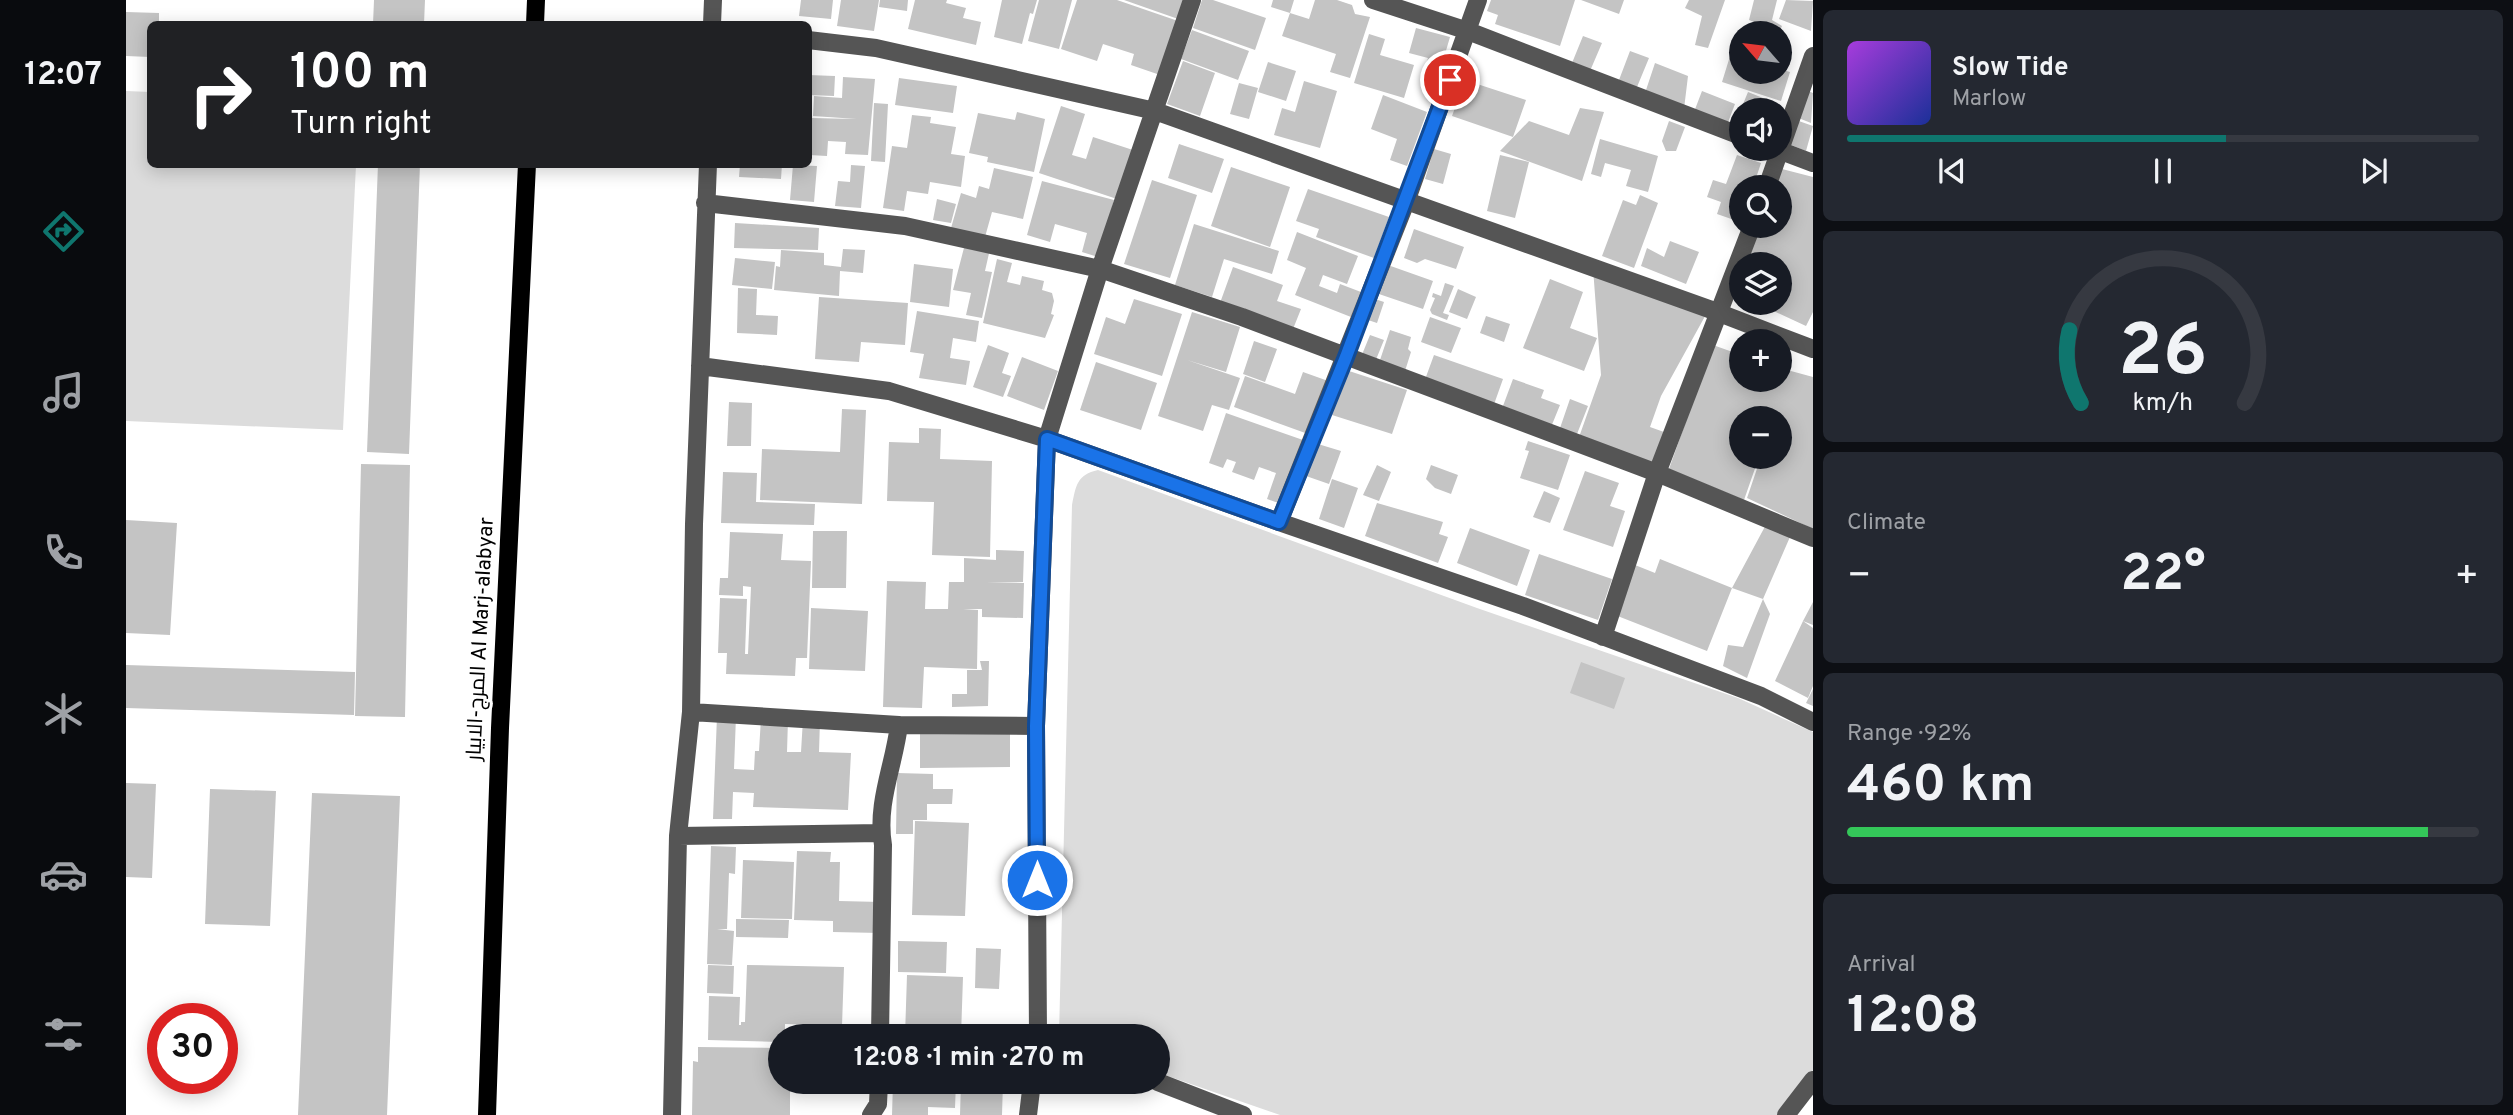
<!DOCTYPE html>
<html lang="en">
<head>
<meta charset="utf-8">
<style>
	:root { --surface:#171b24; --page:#242831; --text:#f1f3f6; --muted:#9ea1a6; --line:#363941; --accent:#0f766e }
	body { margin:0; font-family:Overpass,Cairo,sans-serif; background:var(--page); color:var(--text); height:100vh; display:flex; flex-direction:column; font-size:26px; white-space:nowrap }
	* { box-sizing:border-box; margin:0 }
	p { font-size:23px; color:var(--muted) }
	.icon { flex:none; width:38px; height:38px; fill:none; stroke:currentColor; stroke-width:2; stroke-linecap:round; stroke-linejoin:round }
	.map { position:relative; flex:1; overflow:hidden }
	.drawer { display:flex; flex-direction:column; gap:10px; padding:10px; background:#0d0f14; width:700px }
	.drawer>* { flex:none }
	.hud { position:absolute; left:21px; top:21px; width:665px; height:147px; border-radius:10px; box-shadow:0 4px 18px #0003; background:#202124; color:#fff; overflow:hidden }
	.needle { width:46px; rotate:298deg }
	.buttons { position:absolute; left:1603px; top:21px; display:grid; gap:14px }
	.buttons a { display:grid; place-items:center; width:63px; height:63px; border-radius:50%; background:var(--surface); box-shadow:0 4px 18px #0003; font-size:35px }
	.speed { position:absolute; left:21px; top:1003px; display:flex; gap:14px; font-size:35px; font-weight:700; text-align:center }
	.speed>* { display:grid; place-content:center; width:91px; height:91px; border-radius:50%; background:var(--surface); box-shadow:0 4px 18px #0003; line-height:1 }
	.speed .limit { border:10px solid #d22; background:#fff; color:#111 }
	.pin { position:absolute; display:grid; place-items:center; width:60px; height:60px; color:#fff; margin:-30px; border:4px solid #fff; border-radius:50%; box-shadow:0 2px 7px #0007 }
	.me { position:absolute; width:77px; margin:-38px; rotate:0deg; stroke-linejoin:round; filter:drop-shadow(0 0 5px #0008) }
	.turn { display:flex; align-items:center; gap:24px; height:147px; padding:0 28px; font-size:32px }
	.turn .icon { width:91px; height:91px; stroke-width:2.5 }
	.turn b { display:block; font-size:49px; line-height:60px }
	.big { font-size:52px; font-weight:700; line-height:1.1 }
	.drawer .widget { flex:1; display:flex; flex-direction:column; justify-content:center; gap:10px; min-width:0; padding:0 24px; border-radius:10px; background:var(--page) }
	.drawer .dial { align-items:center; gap:0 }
	.dial svg { height:182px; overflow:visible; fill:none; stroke:var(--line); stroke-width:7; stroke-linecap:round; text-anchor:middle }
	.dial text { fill:var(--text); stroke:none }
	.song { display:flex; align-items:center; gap:21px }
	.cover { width:84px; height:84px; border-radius:10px; background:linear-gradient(135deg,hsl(280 70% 55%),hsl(230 70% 35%)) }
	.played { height:7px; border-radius:4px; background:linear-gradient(90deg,var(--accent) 60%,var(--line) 60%) }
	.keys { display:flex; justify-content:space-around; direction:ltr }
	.heat { display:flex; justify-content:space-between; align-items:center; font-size:38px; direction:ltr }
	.charge { height:10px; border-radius:5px; background:linear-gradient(90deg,#34c759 92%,var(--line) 0) }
	.trip { position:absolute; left:642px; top:1024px; width:402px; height:70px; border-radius:35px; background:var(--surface); box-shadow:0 4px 18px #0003; font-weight:700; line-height:70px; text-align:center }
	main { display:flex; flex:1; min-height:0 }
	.tab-bar { display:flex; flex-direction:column; width:126px; justify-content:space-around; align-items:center; background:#090b0e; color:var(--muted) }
	.tab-bar .icon { width:49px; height:49px }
	.tab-bar .on { color:var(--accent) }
	.tab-bar b { font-size:32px; color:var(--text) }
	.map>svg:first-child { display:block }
</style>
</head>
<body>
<main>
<nav class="tab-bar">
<b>12:07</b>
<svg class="icon on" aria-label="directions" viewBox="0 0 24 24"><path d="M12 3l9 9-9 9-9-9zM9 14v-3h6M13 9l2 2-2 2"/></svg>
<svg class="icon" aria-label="music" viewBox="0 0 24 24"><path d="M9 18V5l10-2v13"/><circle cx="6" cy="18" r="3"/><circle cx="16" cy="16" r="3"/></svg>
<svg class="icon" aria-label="phone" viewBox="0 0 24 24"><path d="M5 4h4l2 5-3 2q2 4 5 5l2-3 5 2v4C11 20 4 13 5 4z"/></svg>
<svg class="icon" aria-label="climate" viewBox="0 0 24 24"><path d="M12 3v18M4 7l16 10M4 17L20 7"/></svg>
<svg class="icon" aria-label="car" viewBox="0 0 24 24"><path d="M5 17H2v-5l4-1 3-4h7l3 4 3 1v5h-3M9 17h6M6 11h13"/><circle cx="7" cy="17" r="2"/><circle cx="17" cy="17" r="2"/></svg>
<svg class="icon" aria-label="filters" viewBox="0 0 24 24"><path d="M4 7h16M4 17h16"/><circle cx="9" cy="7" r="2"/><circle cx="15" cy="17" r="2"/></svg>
</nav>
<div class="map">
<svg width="1687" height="1115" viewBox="0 0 1687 1115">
	<rect width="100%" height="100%" fill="#fff"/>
	<path fill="#dcdcdc" d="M0,91l24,1v72l206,1 -13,265 -217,-9z
		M972,470l379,138 261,90 75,34v338l-34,45h-499l-121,-42 -1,-37h-99l13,-531c4,-20 5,-30 26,-35z"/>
	<path fill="#c4c4c4" d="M248,0h51l-1,24h-51z
		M675,0h32l-2,19 -32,-3z
		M715,0h38l-5,31 -37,-5z
		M754,0h28l-1,11 -28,-4z
		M789,0h32l-1,3 20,5 -3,10 18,4 -5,23 -68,-16z
		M876,0h35l-4,14 -3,-1 -8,31 -28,-7z
		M913,0h33l-13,49 -31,-8z
		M951,0h40l61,21 -18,54 -29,-10 3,-11 -31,-10 -6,17 -36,-12z
		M998,0h64l-7,20z
		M1076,0h11l53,18 -11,32 -62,-22z
		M1147,0h21l-4,13 -19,-6z
		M1189,0h22l15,5 3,9 15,3 -20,61 -20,-6 6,-18 -54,-18 8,-23 19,6z
		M1365,0h84l-15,46 -65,-22 3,-9 -11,-4z
		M1455,0h43l-5,14z
		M1563,0h36l-17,48 -13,-3 7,-29 -17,-8z
		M1628,0h23l-5,20 10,6 -3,6 -30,-12z
		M1660,0l27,1 -2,30 -32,-12z
		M0,12l33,1v11h-9v33l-24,-1z
		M1290,28l34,9 -12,41 -15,-5 5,-15 -19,-5z
		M1066,30l57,21 -11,29 -57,-21z
		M1243,34l16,5 -5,16 34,10 -10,33 -50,-15z
		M1457,36l19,7 -12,28 -18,-8z
		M1504,51l19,7 -12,29 -18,-7z
		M1605,53l10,4v15h39v-3l10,3 -9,29 -59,-19z
		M1057,61l32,12 -15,43 -33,-12z
		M1142,62l28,9 -10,30 -28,-9z
		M1529,63l33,13 -4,33 -38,-19z
		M682,75l27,1 -1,20 -26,-1z
		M717,77l32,2 -7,76 -23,-1 1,-12 -18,-1 -1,15 -18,-1 2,-37 46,1 -44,-3 1,-20 28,2z
		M773,78l58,8 -4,27 -58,-8z
		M1339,80l61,20 -13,37 -61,-21z
		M1178,81l33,10 -17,57 -46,-13 8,-27 13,4z
		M1113,83l19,5 -9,31 -19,-5z
		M1680,90l7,3 -2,30 -15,-6z
		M1576,91l33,13 -8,21 -33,-13z
		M1622,92l30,12 -2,6h-35v14l-5,-3z
		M1257,95l44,17 -20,54 -17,-6 7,-21 -26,-10z
		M748,103l14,1 -3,58 -14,-1z
		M935,106l24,8 -13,41 14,4 7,-22 40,13 -16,49 -78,-26z
		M1454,108l24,4 -22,69 -82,-30 29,-30 40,14z
		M891,112l28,7 -11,53 -47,-10 1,-5 -19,-4 9,-40 37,7z
		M786,115l19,2 -1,6 26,4 -5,27 14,2 -4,31 -31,-5 -2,12 -21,-3 -3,20 -21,-3 9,-62 15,2z
		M1667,119l20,7 -7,25 -22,-9z
		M1543,121l16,6 -9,24h-10l-4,-10z
		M1474,139l58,17 -10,36 -22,-6 5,-16 -26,-7 -4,14 -10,-3z
		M1053,144l45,15 -12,34 -44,-15z
		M1308,149l17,5 -8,30 -18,-5z
		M1374,155l29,7 -14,56 -28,-7z
		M1611,155l24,8 -8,24h-12l-1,35 -23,-8 4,-12 -14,-5 6,-17 13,4z
		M252,164h42l-11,290 -42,-2z
		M614,164h42l-1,15 -42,-2z
		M667,165l24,1 -3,36 -24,-2z
		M725,165l14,1 -4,42 -26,-2 3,-25 12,1z
		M1105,167l59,20 -20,60 -59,-21z
		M868,168l39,9 -10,42 -31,-7 -7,25 -34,-9 10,-35 15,5 3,-12 10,3z
		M1656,169l31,8v135l-7,14 -50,-23h24v-39h-35l15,-38h20v-39h-5z
		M1026,180l45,15 -27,83 -46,-14z
		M916,181l72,19 -16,57 -16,-5 5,-19 -32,-9 -5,18 -23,-7z
		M1182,189l81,28 -15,41 -58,-21 3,-8 -23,-8z
		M1514,195l18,8 -24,65 -32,-12 21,-56 13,5z
		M811,199l19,5 -5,19 -18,-3z
		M609,223l84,5 -1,22 -84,-2z
		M1068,224l85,27 -7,23 -48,-15 -12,38 -37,-12z
		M1288,229l50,18 -8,22 -31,-10 -8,4 -13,-5z
		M1171,232l61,24 -11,28 -24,-9 -4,11 18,7 3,-9 21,8 -10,25 -56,-22 11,-27 -19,-8z
		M1544,241l29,11 -13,32 -45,-18 6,-18 17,9z
		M839,244l25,5 -5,22 7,1 -10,46 -16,-3 5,-22 -18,-3z
		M717,249l22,1 -2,23 -23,-2 -1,25 -65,-6 2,-24 4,1 1,-17 43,3v12l17,2z
		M609,258l40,4 -3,27 -40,-4z
		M871,259l15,4 -5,19 13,3 2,-9 22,5 -2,9 10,3 2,8 -3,13 3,1 -9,23 -62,-15z
		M788,264l39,5 -4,38 -39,-5z
		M1259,264l48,17 -10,28 -47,-16z
		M1107,267l50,18 -6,16 24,8 -8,20 -73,-26z
		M1467,268l116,41 -48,87 -11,31 14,5 -11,34 -75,-26 23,-65z
		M1615,275v21l-7,-4z
		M1424,279l33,13 -13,36 27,10 -13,33 -61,-23z
		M1319,283l9,3 -11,27 6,2 -2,5 -15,-6 -2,-4 5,-12 -3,-1 1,-4 8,3z
		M612,288l19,1 -1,26 22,1 -1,19 -40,-2z
		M1332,289l18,8 -9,22 -18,-7z
		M693,297l89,6 -3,42 -44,-3 -2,20 -44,-3z
		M1246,298l12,4 -7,21 -12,-4z
		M1008,299l48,15 -20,62 -68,-22 12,-37 19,7z
		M791,311l62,10 -3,21 -23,-4 -3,20 20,3 -4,24 -47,-7 5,-24 -14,-2z
		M1066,312l48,15 -14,45 -39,-12 53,18 -11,32 -17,-5 -9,26 -45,-15z
		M1360,316l24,8 -6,18 -24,-9z
		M1304,317l31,11 -10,25 -30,-11z
		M1264,330l21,7 -3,12 3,3 -6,19 -26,-8z
		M1244,335l14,5 -9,22 -14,-5z
		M1128,341l23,8 -12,33 -22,-8z
		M862,345l21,8 -7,20 9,3 -8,21 -30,-10z
		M1587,345l28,10v25h39v-12l33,9v152l-66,-31 14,-41h19v-39h-7l3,-9 -4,9h-31v39h18l-15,43 -75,-31z
		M1308,355l69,24 -11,31 -69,-25z
		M896,357l36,14 -14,39 -37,-14z
		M970,362l61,21 -16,47 -61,-20z
		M1220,370l61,20 -15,44 -60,-19z
		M1177,372l28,10 -23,52 -74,-27 11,-31 50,18z
		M1387,379l31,11 -3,8 19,7 -11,27 -49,-18z
		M1444,399l18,7 -11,28 -17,-6z
		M603,402l23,1 -1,43h-24z
		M716,409l24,1 -4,94 -102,-4 2,-51 78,3z
		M1100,413l77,27 -22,64 -14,-5 9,-26 -17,-6 -5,13 -22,-8 4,-10 -9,-3 -4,9 -14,-5z
		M793,428l22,1 -1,30 52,2 -2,96 -58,-2 2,-53 -47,-1 2,-59 30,1z
		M1402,441l42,14 -12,35 -38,-12 9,-27 -4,-1z
		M1192,444l23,7 -12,33 -23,-8z
		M235,464l49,1 -5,252 -50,-1z
		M1251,465l14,7 -12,29 -16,-6z
		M1305,465l27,10 -7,19 -16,-6 -9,-9z
		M1459,471l34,12 -9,23 15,5 -12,36 -50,-17z
		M597,472l34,1 -1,29 59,2 -1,21 -93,-2z
		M1206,479l26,9 -14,40 -25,-9z
		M1418,491l16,7 -10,25 -17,-6z
		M1251,503l66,19 -4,12 9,3 -10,26 -73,-27z
		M1643,519l24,11 -30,69 -31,-11z
		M0,520l51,3 -7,112 -44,-2z
		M1344,528l60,22 -13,36 -60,-23z
		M687,531h34l-1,57h-34z
		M604,532l53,2 -2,26 30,1 -4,97h-11l-1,18 -69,-2 1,-21h-9l2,-55 27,1 -2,55h3l3,-67 -8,-1v10l-24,-1 1,-17h8z
		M870,550l28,1 -1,31 -37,1h38l-1,35 -41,-1v-8h-19l15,1 -1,59 -53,-2 -2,41 -39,-1 4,-126 39,1 -1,27h23l1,-27h15v-24l32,2z
		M1413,554l73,25 -14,41 -73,-25z
		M1534,559l72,29 -25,63 -92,-36 20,-50 20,8z
		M1637,599l7,15 -23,64 -24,-12 5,-21 15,2z
		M1687,602v23l-10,-4 10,7v58l-5,12 -33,-17 28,-60z
		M685,608l57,3 -3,60 -56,-2z
		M854,661h9l-1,45 -36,1v-13h15v-24h15z
		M1455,662l44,16 -11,31 -44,-16z
		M0,665l229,7 -1,43 -228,-7z
		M1687,689v17l-7,-3z
		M591,716h19l-2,53 20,1 1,-19h4l2,-33 27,1 -1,33h14l2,-33 17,1 -1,32 32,1 -3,57 -95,-3 1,-14 -21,-1 -1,27h-19z
		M884,726v41l-90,1v-41z
		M771,773l36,1v15h20l-1,15h-25v16h-14v14h-17z
		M0,783l30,1 -4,94 -26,-1z
		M84,789l66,2 -6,135 -65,-2z
		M186,793l88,3 -13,319h-89z
		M789,821l54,2 -4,93 -53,-1z
		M585,846l25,1 -1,27 -6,-1 -2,56h-10l17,2 -2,34 -25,-1z
		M671,851l34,1 -1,10h10l-1,39 42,1 -1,31 -47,-1v-11l-39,-1z
		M617,860l51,2 -2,57 -51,-1z
		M610,919l53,1 -1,18 -52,-1z
		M772,941l49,1 -1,31 -48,-1z
		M850,948l25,1 -2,40 -24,-1z
		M582,965l26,1 -1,28 -26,-1z
		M621,965l97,2 -2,59 -57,-2v12h-5v6l-72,-2 1,-44 31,1 -1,28h2v-3h4z
		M781,975l56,2 -2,59h-56z
		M837,1025h41v11h-42z
		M572,1047l81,1v32l11,2v33h-98l1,-54 5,1z
		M767,1082h63l-1,26 -27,-1v8h-36z
		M835,1082h42l-1,33h-42z"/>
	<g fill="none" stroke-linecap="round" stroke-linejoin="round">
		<path stroke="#555" stroke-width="18" d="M1247,0l95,31 273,105
			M586,24l1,-24
			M682,40l68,8 279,63 554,198 104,40
			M1650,149l37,14
			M1641,187l46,-131
			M579,203l200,23 195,43 142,48 415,156 156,65
			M574,366l189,25 158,48 232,83 244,84 238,90 52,26
			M1153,522l127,-320 72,-202
			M1477,637l54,-164 95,-247
			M565,712l208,13 137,1
			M552,836l203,-3
			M754,1036l3,-191c-7,-42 11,-79 16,-120
			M912,1036l-2,-310 11,-287 53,-170 92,-269
			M1032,1082l85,33
			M546,1115l6,-279 13,-124 3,-188 14,-360
			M745,1115l7,-11 1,-22
			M902,1115l4,-33
			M1660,1115l27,-35"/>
		<path stroke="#000" stroke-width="18" d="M409,24l1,-24
			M361,1115l13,-387 27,-564"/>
	</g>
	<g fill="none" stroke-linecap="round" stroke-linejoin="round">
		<defs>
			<path id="route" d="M911,880l-1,-154 11,-287 232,83 67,-165 104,-277"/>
		</defs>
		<use href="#route" stroke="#114b97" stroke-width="18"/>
		<use href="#route" stroke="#1a73e8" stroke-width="12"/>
	</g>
	<g text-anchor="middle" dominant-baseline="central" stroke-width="6" stroke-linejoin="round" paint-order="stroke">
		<g font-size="21" fill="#000" stroke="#fff">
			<text transform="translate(355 639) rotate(-87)">المرج-الابيار Al Marj-alabyar</text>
		</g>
	</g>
</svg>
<div class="buttons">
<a><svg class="needle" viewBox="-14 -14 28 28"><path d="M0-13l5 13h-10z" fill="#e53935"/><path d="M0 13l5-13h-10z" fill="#9ea1a6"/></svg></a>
<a><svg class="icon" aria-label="sound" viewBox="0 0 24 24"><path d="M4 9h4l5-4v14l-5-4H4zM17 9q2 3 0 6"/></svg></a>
<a><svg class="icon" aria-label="search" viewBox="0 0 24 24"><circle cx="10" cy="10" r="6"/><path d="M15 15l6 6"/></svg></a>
<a><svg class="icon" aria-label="layers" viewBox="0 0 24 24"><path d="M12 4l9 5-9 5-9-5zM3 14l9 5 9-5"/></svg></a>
<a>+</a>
<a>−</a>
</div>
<div class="speed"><div class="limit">30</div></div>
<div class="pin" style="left:1324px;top:80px;background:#d93025"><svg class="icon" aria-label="arrive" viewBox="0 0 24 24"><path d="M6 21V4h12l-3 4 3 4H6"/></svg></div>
<svg class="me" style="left:911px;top:880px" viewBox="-20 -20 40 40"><circle r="17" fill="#1a73e8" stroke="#fff" stroke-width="3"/><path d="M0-11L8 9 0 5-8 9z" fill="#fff"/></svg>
<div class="trip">12:08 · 1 min · 270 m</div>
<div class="hud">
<div class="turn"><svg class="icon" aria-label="right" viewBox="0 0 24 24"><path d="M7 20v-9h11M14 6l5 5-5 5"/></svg><div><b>100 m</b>Turn right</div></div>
</div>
</div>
<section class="drawer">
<div class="widget">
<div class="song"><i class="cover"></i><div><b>Slow Tide</b><p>Marlow</p></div></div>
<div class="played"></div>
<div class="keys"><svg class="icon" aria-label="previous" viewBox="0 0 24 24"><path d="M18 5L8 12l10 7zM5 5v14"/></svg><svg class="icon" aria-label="pause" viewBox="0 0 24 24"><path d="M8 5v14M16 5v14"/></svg><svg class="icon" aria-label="next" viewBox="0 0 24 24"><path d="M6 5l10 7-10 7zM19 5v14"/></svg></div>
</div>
<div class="widget dial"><svg viewBox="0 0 100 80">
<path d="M14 69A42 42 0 1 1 86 69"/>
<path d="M14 69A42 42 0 0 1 9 37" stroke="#0f766e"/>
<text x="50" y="56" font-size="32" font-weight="700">26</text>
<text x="50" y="72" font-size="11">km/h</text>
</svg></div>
<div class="widget"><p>Climate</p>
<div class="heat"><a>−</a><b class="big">22°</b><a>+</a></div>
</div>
<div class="widget"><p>Range · 92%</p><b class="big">460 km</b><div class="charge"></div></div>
<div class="widget"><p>Arrival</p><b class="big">12:08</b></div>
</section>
</main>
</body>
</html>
